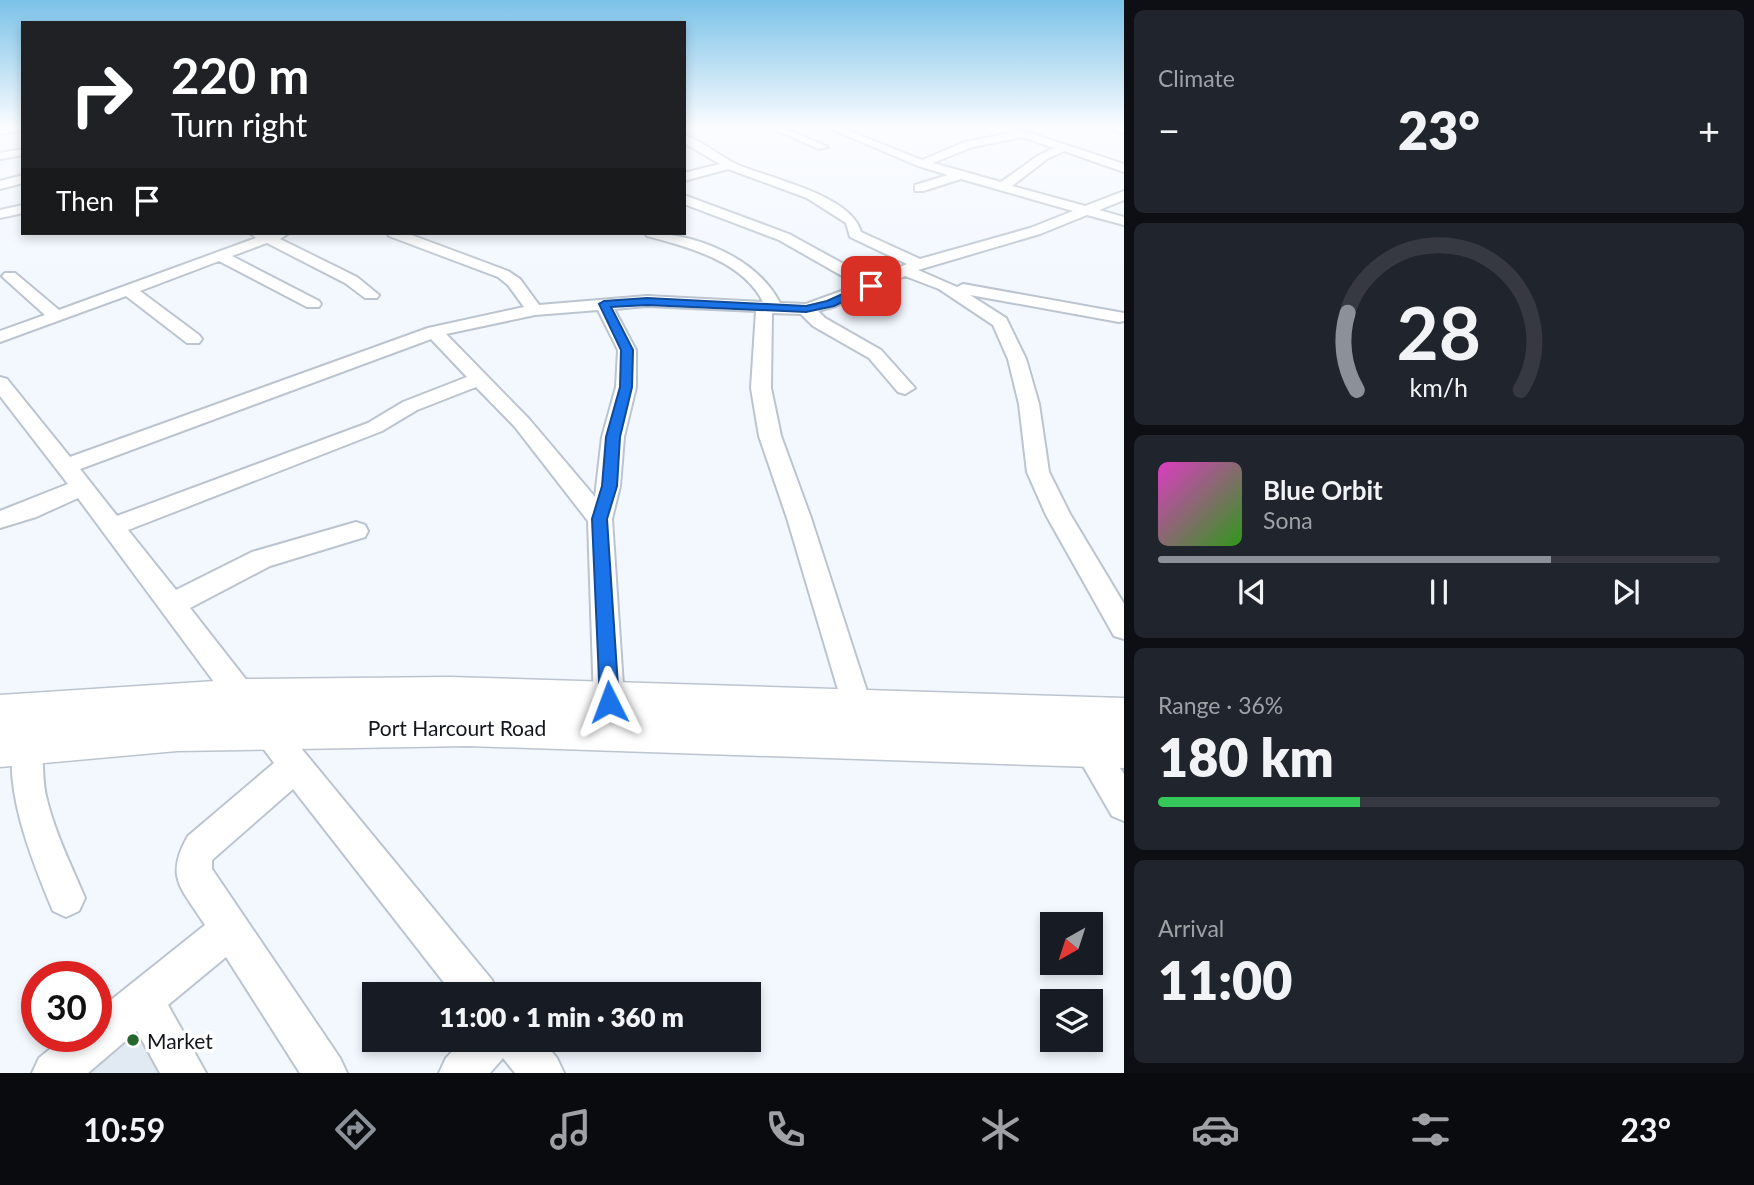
<!DOCTYPE html>
<html lang="en">
<head>
<meta charset="utf-8">
<style>
	:root { --surface:#171b24; --page:#20242c; --text:#f1f3f6; --muted:#9ea1a6; --line:#363941; --accent:#8c9099 }
	body { margin:0; font-family:Lato,sans-serif; background:var(--page); color:var(--text); height:100vh; display:flex; flex-direction:column; font-size:26px; white-space:nowrap }
	* { box-sizing:border-box; margin:0 }
	p { font-size:23px; color:var(--muted) }
	.icon { flex:none; width:38px; height:38px; fill:none; stroke:currentColor; stroke-width:2; stroke-linecap:round; stroke-linejoin:round }
	.map { position:relative; flex:1; overflow:hidden }
	.panel { display:flex; flex-direction:column; gap:10px; padding:10px; background:#0d0f14; width:630px }
	.panel>* { flex:none }
	.hud { position:absolute; left:21px; top:21px; width:665px; height:214px; border-radius:0px; box-shadow:0 4px 10px #0003; background:#202124; color:#fff; overflow:hidden }
	.needle { width:46px; rotate:219deg }
	.fabs { position:absolute; left:1040px; top:912px; display:grid; gap:14px }
	.fabs a { display:grid; place-items:center; width:63px; height:63px; border-radius:0px; background:var(--surface); box-shadow:0 4px 10px #0003; font-size:35px }
	.speed { position:absolute; left:21px; top:961px; display:flex; gap:14px; font-size:35px; font-weight:700; text-align:center }
	.speed>* { display:grid; place-content:center; width:91px; height:91px; border-radius:50%; background:var(--surface); box-shadow:0 4px 10px #0003; line-height:1 }
	.speed .limit { border:10px solid #d22; background:#fff; color:#111 }
	.pin { position:absolute; display:grid; place-items:center; width:60px; height:60px; color:#fff; margin:-30px; border-radius:14px; box-shadow:0 4px 10px #0006 }
	.me { position:absolute; width:77px; margin:-38px; rotate:357deg; stroke-linejoin:round; filter:drop-shadow(0 0 5px #0008) }
	.turn { display:flex; align-items:center; gap:24px; height:147px; padding:0 35px; font-size:32px }
	.turn .icon { width:91px; height:91px; stroke-width:2.5 }
	.turn b { display:block; font-size:49px; line-height:60px }
	.then { display:flex; align-items:center; height:66px; padding:0 35px; background:#0003; gap:14px; font-size:26px }
	.big { font-size:52px; font-weight:800; line-height:1.1 }
	.panel .card { flex:1; display:flex; flex-direction:column; justify-content:center; gap:10px; min-width:0; padding:0 24px; border-radius:10px; background:var(--page) }
	.panel .dial { align-items:center; gap:0 }
	.dial svg { height:182px; overflow:visible; fill:none; stroke:var(--line); stroke-width:7; stroke-linecap:round; text-anchor:middle }
	.dial text { fill:var(--text); stroke:none }
	.song { display:flex; align-items:center; gap:21px }
	.cover { width:84px; height:84px; border-radius:10px; background:linear-gradient(135deg,hsl(310 70% 55%),hsl(110 70% 35%)) }
	.played { height:7px; border-radius:4px; background:linear-gradient(90deg,var(--accent) 70%,var(--line) 70%) }
	.keys { display:flex; justify-content:space-around; direction:ltr }
	.heat { display:flex; justify-content:space-between; align-items:center; font-size:38px; direction:ltr }
	.charge { height:10px; border-radius:5px; background:linear-gradient(90deg,#34c759 36%,var(--line) 0) }
	.trip { position:absolute; left:362px; top:982px; width:399px; height:70px; border-radius:0px; background:var(--surface); box-shadow:0 4px 10px #0003; font-weight:800; line-height:70px; text-align:center }
	.menu { display:flex; height:112px; justify-content:space-around; align-items:center; background:#090b0e; color:var(--muted) }
	.menu .icon { width:49px; height:49px }
	.menu .selected { color:var(--accent) }
	.menu b { font-size:32px; color:var(--text) }
	main { display:flex; flex:1; min-height:0 }
	.map>svg:first-child { display:block }
</style>
</head>
<body>
<main>
<div class="map">
<svg width="1124" height="1073" viewBox="0 0 1124 1073">
	<rect width="100%" height="100%" fill="#f3f8ff"/>
	<path fill="#e1e9f3" d="M146,1008l35,65h-122z"/>
	<g fill="none" stroke-linecap="round" stroke-linejoin="round">
		<defs>
			<path id="minor" d="M23,126v4l-23,4v-6z
				M766,126h13l49,21 -9,2z
				M824,126h13l85,34 43,-18 46,-9 -16,-7h14l115,38v8l-60,-21 -17,8 -35,27 73,20 39,-15v9l-25,10 25,7v8l-37,-10 -47,19 -122,36 39,17 6,-3 161,29v8l-5,1 -149,-27 36,23 20,41 13,45 10,68 21,42 54,90v35l-10,-3 -68,-121 -19,-43 -8,-68 -11,-45 -15,-34 -54,-36 -34,-13 -69,30 -18,5 7,7 56,32 34,38 -10,6 -7,-2 -29,-34 -56,-32 -12,-12 -29,-1 -1,75 10,48 30,82 62,192 -4,10 -11,4 -11,-4 -60,-202 -28,-82 -8,-48 5,-77 -109,-5 -33,3 22,41v37l-12,50 -4,49 -8,33 12,182 -4,9 -11,4 -11,-4 -4,-9 -6,-180 -73,-94 -39,-40 -59,23 -35,21 -254,99 48,60 76,-38 104,-30 9,3 3,6 -3,6 -95,29 -80,42 87,111 215,261 6,14h-45l-160,-205 -81,71v9l128,189 7,15h-47l-74,-116 -58,48 38,68h-46l-23,-42 -49,42h-56l7,-15 27,-22h30v-24l109,-87c-23,-37 -41,-47 -17,-89l86,-73 -196,-265 -42,19 -36,11v-17l68,-27 -68,-88v-19l7,2 63,78 358,-129 96,-21 -16,-22 -10,-8 -109,-41 -2,-3h19l102,38 12,8 19,26 108,-9 116,6c-20,-41 -75,-55 -116,-66l-2,-3c50,0 111,24 135,70l26,1 52,-19 -79,-45 -95,-36v-9l105,39 82,45 36,-15 -57,-27 -4,-14 -39,-25 -79,-29 -44,12v-8l36,-9 -36,-21v-8c21,7 37,23 57,31 32,13 111,30 120,66l59,27 110,-31 43,-17 -112,-32 -38,12h-8v-6l33,-10 -30,-9zM1023,137l31,11 -15,7 -38,27 -68,-19 39,-16zM598,310l20,40 -2,37 -14,50 -7,60 -66,-78 -83,-85 89,-19zM431,339l36,38 -64,25 -35,21 -251,93 -37,-47z
				M1105,126l19,1v6l-18,-5z
				M23,149v6l-23,4v-6z
				M23,175v8l-23,6v-8z
				M23,205v8l-23,5v-8z
				M250,233h39l-9,6 77,38 22,18 -2,3h-12l-20,-15 -78,-40 -35,13 87,45 2,3 -2,3h-12l-88,-46 -79,30 59,44 3,4 -3,4h-12l-61,-47 -126,46v-11l45,-16 -40,-36 -3,-3 3,-3h10l44,37 197,-72z
				M27,728l11,5c7,16 3,43 8,63 8,35 25,69 39,102l-6,13 -13,6 -13,-6c-20,-48 -53,-128 -37,-178z
				M1087,730l11,5 26,39v47l-12,-5 -41,-71 5,-10z
				M463,1040h79l15,18 7,15h-49l-12,-15 -13,15h-51l7,-15z"/>
			<path id="highway" d="M450,677l674,21v70l-656,-22 -291,5 -177,16v-72l246,-16z"/>
		</defs>
		<use href="#minor" stroke="#bbc4cf" stroke-width="4"/>
		<use href="#highway" stroke="#bbc4cf" stroke-width="3"/>
		<use href="#minor" fill="#fff" fill-rule="evenodd"/>
		<use href="#highway" fill="#fff" fill-rule="evenodd"/>
	</g>
	<linearGradient id="sky" x2="0" y2="1"><stop stop-color="#7bc2e8"/><stop offset="0.46" stop-color="#fafcff"/><stop offset="1" stop-color="#fafcff" stop-opacity="0"/></linearGradient>
	<rect width="1124" height="276" fill="url(#sky)"/>
	<path fill="#1a73e8" stroke="#114b97" stroke-width="2" d="M867,283l9,3 -42,20 -28,6 -159,-7 -36,2 22,43 -1,37 -12,50 -3,49 -10,33 12,183 -3,6 -7,2 -7,-2 -2,-6 -8,-183 10,-33 4,-49 14,-50 1,-37 -22,-46 5,-3 43,-3 159,8 21,-5z"/>
	<circle fill="#27672f" stroke="#fff" stroke-width="2.5" cx="133" cy="1040" r="7"/>
	<g text-anchor="middle" dominant-baseline="central" stroke-width="7" stroke-linejoin="round" paint-order="stroke">
		<g font-size="21" fill="#13161a" stroke="#fff">
			<text x="457" y="727">Port Harcourt Road</text>
		</g>
		<g font-size="21" fill="#13161a" stroke="#fff" text-anchor="start">
			<text x="147" y="1040">Market</text>
		</g>
	</g>
</svg>
<div class="fabs">
<a><svg class="needle" viewBox="-14 -14 28 28"><path d="M0-13l5 13h-10z" fill="#e53935"/><path d="M0 13l5-13h-10z" fill="#9ea1a6"/></svg></a>
<a><svg class="icon" aria-label="layers" viewBox="0 0 24 24"><path d="M12 4l9 5-9 5-9-5zM3 14l9 5 9-5"/></svg></a>
</div>
<div class="speed"><div class="limit">30</div></div>
<div class="pin" style="left:871px;top:286px;background:#d93025"><svg class="icon" aria-label="arrive" viewBox="0 0 24 24"><path d="M6 21V4h12l-3 4 3 4H6"/></svg></div>
<svg class="me" style="left:609px;top:702px" viewBox="-20 -20 40 40"><path d="M0-17L14 15 0 8-14 15z" fill="#1a73e8" stroke="#fff" stroke-width="4"/></svg>
<div class="trip">11:00 · 1 min · 360 m</div>
<div class="hud">
<div class="turn"><svg class="icon" aria-label="right" viewBox="0 0 24 24"><path d="M7 20v-9h11M14 6l5 5-5 5"/></svg><div><b>220 m</b>Turn right</div></div>
<div class="then">Then<svg class="icon" aria-label="arrive" viewBox="0 0 24 24"><path d="M6 21V4h12l-3 4 3 4H6"/></svg></div>
</div>
</div>
<section class="panel">
<div class="card"><p>Climate</p>
<div class="heat"><a>−</a><b class="big">23°</b><a>+</a></div>
</div>
<div class="card dial"><svg viewBox="0 0 100 80">
<path d="M14 69A42 42 0 1 1 86 69"/>
<path d="M14 69A42 42 0 0 1 10 35" stroke="#8c9099"/>
<text x="50" y="56" font-size="32" font-weight="700">28</text>
<text x="50" y="72" font-size="11">km/h</text>
</svg></div>
<div class="card">
<div class="song"><i class="cover"></i><div><b>Blue Orbit</b><p>Sona</p></div></div>
<div class="played"></div>
<div class="keys"><svg class="icon" aria-label="previous" viewBox="0 0 24 24"><path d="M18 5L8 12l10 7zM5 5v14"/></svg><svg class="icon" aria-label="pause" viewBox="0 0 24 24"><path d="M8 5v14M16 5v14"/></svg><svg class="icon" aria-label="next" viewBox="0 0 24 24"><path d="M6 5l10 7-10 7zM19 5v14"/></svg></div>
</div>
<div class="card"><p>Range · 36%</p><b class="big">180 km</b><div class="charge"></div></div>
<div class="card"><p>Arrival</p><b class="big">11:00</b></div>
</section>
</main>
<nav class="menu">
<b>10:59</b>
<svg class="icon selected" aria-label="directions" viewBox="0 0 24 24"><path d="M12 3l9 9-9 9-9-9zM9 14v-3h6M13 9l2 2-2 2"/></svg>
<svg class="icon" aria-label="music" viewBox="0 0 24 24"><path d="M9 18V5l10-2v13"/><circle cx="6" cy="18" r="3"/><circle cx="16" cy="16" r="3"/></svg>
<svg class="icon" aria-label="phone" viewBox="0 0 24 24"><path d="M5 4h4l2 5-3 2q2 4 5 5l2-3 5 2v4C11 20 4 13 5 4z"/></svg>
<svg class="icon" aria-label="climate" viewBox="0 0 24 24"><path d="M12 3v18M4 7l16 10M4 17L20 7"/></svg>
<svg class="icon" aria-label="car" viewBox="0 0 24 24"><path d="M5 17H2v-5l4-1 3-4h7l3 4 3 1v5h-3M9 17h6M6 11h13"/><circle cx="7" cy="17" r="2"/><circle cx="17" cy="17" r="2"/></svg>
<svg class="icon" aria-label="filters" viewBox="0 0 24 24"><path d="M4 7h16M4 17h16"/><circle cx="9" cy="7" r="2"/><circle cx="15" cy="17" r="2"/></svg>
<b>23°</b>
</nav>
</body>
</html>
